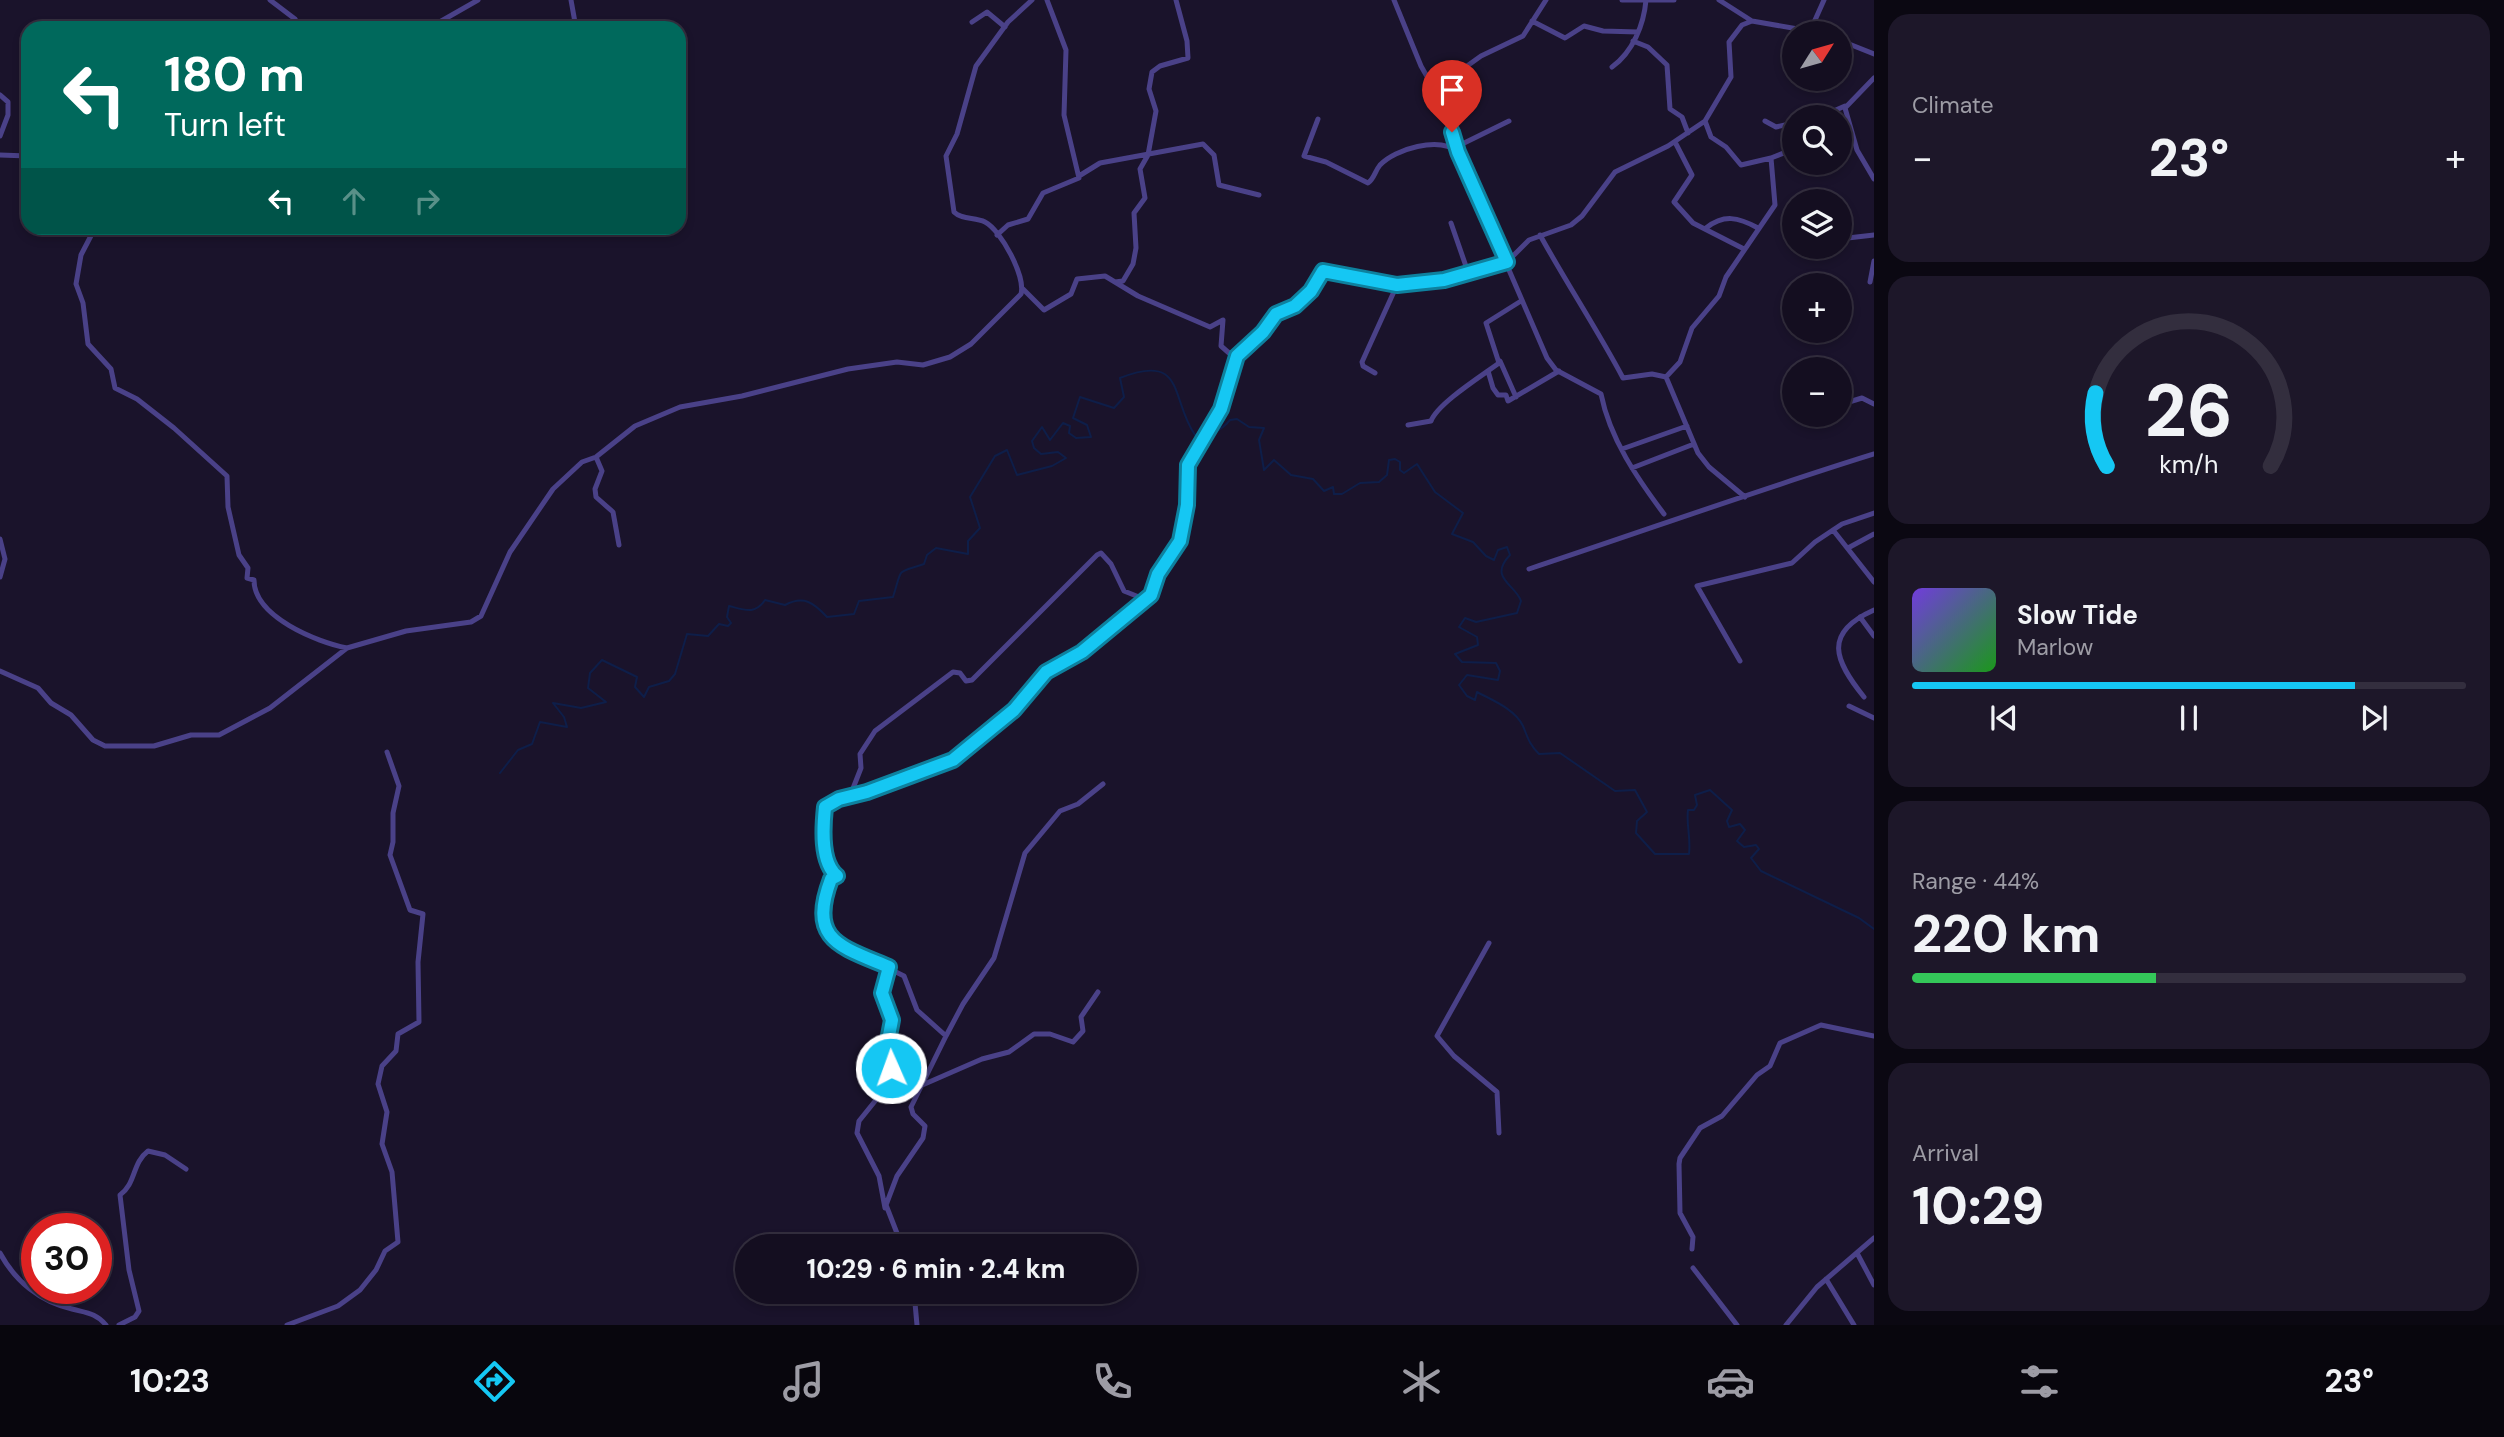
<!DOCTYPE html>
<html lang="en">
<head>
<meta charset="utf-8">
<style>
	:root { --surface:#140e20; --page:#1d1729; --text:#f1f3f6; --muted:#9d9ca5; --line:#332e3e; --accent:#15c7f3 }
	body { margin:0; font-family:"DM Sans",sans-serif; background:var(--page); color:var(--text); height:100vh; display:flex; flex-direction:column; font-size:26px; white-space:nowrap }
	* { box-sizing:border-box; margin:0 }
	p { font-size:23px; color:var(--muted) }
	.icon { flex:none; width:38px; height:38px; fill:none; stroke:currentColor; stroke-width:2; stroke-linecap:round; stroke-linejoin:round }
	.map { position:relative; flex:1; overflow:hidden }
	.side { display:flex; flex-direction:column; gap:14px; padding:14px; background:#0b0812; width:630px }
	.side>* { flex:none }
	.banner { position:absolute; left:21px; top:21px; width:665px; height:214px; border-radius:21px; box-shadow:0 4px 10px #0003,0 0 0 2px var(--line); background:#00695c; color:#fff; overflow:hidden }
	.needle { width:46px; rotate:53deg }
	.buttons { position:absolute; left:1782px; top:21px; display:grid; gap:14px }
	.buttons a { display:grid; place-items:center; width:70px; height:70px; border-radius:50%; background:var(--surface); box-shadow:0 4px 10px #0003,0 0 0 2px var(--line); font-size:35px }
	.speed { position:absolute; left:21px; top:1213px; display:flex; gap:14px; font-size:35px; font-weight:700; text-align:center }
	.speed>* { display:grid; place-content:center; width:91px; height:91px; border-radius:50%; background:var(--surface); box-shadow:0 4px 10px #0003,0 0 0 2px var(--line); line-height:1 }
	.speed .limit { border:10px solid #d22; background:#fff; color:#111 }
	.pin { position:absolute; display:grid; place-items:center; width:60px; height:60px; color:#fff; margin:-72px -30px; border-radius:50% 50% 50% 0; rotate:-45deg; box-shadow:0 0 7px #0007 }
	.pin .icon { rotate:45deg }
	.me { position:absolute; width:77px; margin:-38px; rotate:358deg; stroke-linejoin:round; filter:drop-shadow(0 0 5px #0008) }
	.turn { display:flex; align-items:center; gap:24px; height:147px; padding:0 28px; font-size:32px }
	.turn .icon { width:91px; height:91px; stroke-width:2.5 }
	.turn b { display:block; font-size:49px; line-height:60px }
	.lanes { display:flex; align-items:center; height:66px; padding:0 28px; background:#0003; justify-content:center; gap:35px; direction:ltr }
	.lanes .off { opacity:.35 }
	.big { font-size:52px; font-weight:800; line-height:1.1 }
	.side .widget { flex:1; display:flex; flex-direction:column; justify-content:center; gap:10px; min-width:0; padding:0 24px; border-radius:21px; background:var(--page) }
	.side .dial { align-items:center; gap:0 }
	.dial svg { height:182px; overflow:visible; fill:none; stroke:var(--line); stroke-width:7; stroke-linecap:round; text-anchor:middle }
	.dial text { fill:var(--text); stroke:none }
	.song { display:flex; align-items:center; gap:21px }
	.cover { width:84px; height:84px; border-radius:10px; background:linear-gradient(135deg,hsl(260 70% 55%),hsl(120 70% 35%)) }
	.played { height:7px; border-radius:4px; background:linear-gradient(90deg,var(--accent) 80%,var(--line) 80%) }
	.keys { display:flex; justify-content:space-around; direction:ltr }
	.heat { display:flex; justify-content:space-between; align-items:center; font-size:38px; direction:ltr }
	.charge { height:10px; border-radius:5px; background:linear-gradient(90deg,#34c759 44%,var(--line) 0) }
	.trip { position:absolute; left:735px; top:1234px; width:402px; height:70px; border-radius:35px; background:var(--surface); box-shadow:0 4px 10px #0003,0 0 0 2px var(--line); font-weight:800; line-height:70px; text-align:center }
	.tabs { display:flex; height:112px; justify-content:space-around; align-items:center; background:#08060d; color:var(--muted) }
	.tabs .icon { width:49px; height:49px }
	.tabs .on { color:var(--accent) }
	.tabs b { font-size:32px; color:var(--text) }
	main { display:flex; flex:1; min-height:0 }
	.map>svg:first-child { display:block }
</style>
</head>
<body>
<main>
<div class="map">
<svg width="1874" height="1325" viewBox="0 0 1874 1325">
	<rect width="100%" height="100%" fill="#1a132b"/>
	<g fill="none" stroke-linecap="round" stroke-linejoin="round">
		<path stroke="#0e1e49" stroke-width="2" d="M500,773l18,-23 14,-6 8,-22 27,5 -3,-10 -11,-14 28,5 25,-6 -18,-14 2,-15 12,-13 35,17 -2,10 9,10 5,-10 20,-6 6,-7 12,-40 21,2 11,-12 9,2 3,-3 -4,-6 2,-11c16,4 26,9 36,-6l20,5c19,-10 29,-2 42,12l27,-3 5,-13 34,-4c10,-31 2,-23 31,-33l3,-9 9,-7 32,6v-13l12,-13 -10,-31 25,-41 12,-6 10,25 35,-9 14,-8 -8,-6 -17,2 -7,-6 -2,-7 10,-14 8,13 13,-17 7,3 -1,7 7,5 15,-1 -4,-12 -14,-7 7,-21 34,11 10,-11 -4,-19c66,-26 50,21 75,57 15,0 25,-3 35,-15l7,-1 12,8 15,1 -5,12 5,30 10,-10 17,15 22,4 11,12 9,-4 1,7h8l18,-11 19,-1 8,-7 2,-15 6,-1 5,3v8l4,3 13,-9 18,28 28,21 -11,21 21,8 13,14 8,4 4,-10 9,-3 3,8c-22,23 5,29 11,46l-4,12 -41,9 -11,-4 -6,9 18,10 1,8 -23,9 7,8 34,1 4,8 -2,9 -31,-5 -8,10 8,11 8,4 2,-8c15,8 38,17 46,34 5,12 6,18 16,28l21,-1 55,38 20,-1 12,22 -10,9 -1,12 19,21h34c2,-17 -3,-30 -1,-44h6l3,-5 -2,-10 15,-5 22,20 -5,11 2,6 11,-3 5,6 -8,11 7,6 12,-2 3,4 -8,9 10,13 98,47 15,11"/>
		<path stroke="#4a4188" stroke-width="5" d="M270,0l25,19 5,9
			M571,0l5,28
			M1394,0l27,66 25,44 12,40
			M1622,0h52
			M1719,0l33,21 69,12
			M1532,21l33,17 19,-12 19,5 35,1
			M972,22l15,-10 18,15
			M429,28l49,-28
			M1811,29l13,-29
			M1839,40l35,14
			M1633,41l15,6 19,18 3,44 12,8 6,16
			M1612,67c21,-15 32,-43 34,-67
			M1874,78l-29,30 12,42 17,29
			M1435,89l46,-33 42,-20 23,-36
			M0,95l8,7v13l-8,21
			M1820,117l25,-11
			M1318,119l-14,37 22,6 42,21c6,-4 7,-12 12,-18 15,-16 59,-29 78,-13l89,206 9,12 45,24c9,45 36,84 63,120
			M1705,121l6,16 15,10 15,18 30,-7
			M1765,121l11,6 18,-4
			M1675,142l17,33 -18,27 19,21 51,26
			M1454,148l55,-27
			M0,155l28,1
			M1079,176l21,-13 103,-19 11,11 5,30 40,10
			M1451,223l18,52
			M95,228l-14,27 -5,29 7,19 5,41 23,25 4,19 22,11 37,29 53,48 1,31 11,48 9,13 -1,10 7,2c0,37 63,62 93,68
			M1706,228c18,-14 32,-11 52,0
			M997,235l11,-10 20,-6 15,-26 36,-15 -15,-63 2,-65 -19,-50
			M1540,235c27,49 57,94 83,143l29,-4 14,3
			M1839,239l35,-4
			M1115,282l8,-1 10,-17 3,-16 -2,-35 11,-15 -5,-29 8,-14 8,-44 -7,-22 3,-17 8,-6 28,-8 -1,-17 -11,-41
			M1870,282l4,-21
			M1023,289l21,21 27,-16 6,-15 28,-3 33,20 72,31 13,-7 -2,26 8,7 10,-2
			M1500,361l16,36
			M1488,371l5,17 5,7h8l2,6 51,-30
			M1375,373l-12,-7 -1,-4 35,-77
			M1839,405l23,-7 12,6
			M1810,423l6,-8
			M1408,425l23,-4c7,-18 52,-46 68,-58l-13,-40 35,-22
			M1622,449l65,-23
			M596,457l6,14 -7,18 1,8 17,15 6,33
			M1632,468l62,-24
			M1745,497l-36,-30 -11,-14 -32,-76 14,-15 12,-34 27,-32 7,-19 49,-72 -4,-47 23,-9
			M1833,530l41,52
			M0,539l5,20 -5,18
			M1848,548l26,-14
			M1529,569c115,-38 229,-79 345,-115
			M1860,617l14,19
			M1740,661l-43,-75 95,-23 23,-21 27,-18 32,-11
			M0,671l38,17 13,15 20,12 22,25 12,6h49l37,-11h28l51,-27 77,-60 59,-17 65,-9 10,-6 29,-64 43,-63 29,-27 14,-5 39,-31 45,-19 62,-11 106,-27 49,-7 26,3 27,-8 21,-13 50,-50c5,-17 -20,-64 -36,-72 -10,-5 -23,-2 -31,-10l-8,-56 11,-22 19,-68 32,-44 24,-22
			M1864,697c-29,-36 -42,-64 10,-87
			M1849,706l25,12
			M850,796l11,-28 -1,-14 15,-23 78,-59 7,1 6,8 6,-1 125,-125 4,-2 10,11 13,27 20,8
			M1489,943l-52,93 17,20 43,36 2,41
			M946,1036l17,-32 31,-46 31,-105 35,-42 18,-7 25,-20
			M920,1086l62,-27 27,-7 25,-18h16l23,8 10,-11 -2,-14 17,-25
			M885,1208l-6,-32 -22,-43 2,-12 25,-31 7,-22 -4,-22 5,-26 -10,-27 7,-26
			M902,1246l-16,-41 11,-29 26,-38 2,-12 -12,-12 -2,-7 35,-71 -29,-26 -13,-34 -59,-29 -21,-18 1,-29 6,-21 6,-3c-17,-14 -14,-49 -12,-69l14,-8 28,-7 86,-32 61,-50 33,-38 35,-20 69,-57 4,-14 25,-40 7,-36 1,-40 33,-56 16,-53 26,-24 13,-18 19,-8 16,-15 12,-20 74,14 47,-5 63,-18 22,-22 42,-15 11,-9 33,-44 53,-26 37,-25 26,-44 -2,-35 13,-17 10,-4
			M1692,1249l1,-12 -13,-24 -1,-49 1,-6 20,-30 22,-12 35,-41 13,-9 10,-23 41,-18 53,11
			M0,1253c15,28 40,49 72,56 15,4 24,4 34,16
			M1857,1253l17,32
			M1693,1268l44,57
			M1826,1279l28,46
			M914,1292l3,33
			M119,1325l16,-8 4,-6 -10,-41 -9,-75c16,-11 12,-32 28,-44l17,4 21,14
			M287,1325l51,-19 22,-16 16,-20 9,-19 13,-9 -6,-70 -10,-28 5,-32 -9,-28 4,-18 14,-15 2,-17 21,-12 -1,-60 5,-48 -13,-4 -20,-55 3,-13v-29l6,-27 -12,-34
			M1786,1325l31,-38 57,-49"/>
	</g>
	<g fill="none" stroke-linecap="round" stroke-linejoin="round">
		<defs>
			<path id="route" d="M891,1068l-4,-22 5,-26 -10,-27 7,-26c-50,-21 -81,-27 -58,-88l6,-3c-17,-14 -14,-50 -12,-69l14,-8 28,-7 86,-32 61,-50 32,-38 36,-20 69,-57 7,-21 22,-33 7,-36 1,-40 33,-56 16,-53 26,-24 13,-18 19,-8 16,-15 12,-20 74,14 47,-5 63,-18 -49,-110 -6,-20"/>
		</defs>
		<use href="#route" stroke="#0e819e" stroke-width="18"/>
		<use href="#route" stroke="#15c7f3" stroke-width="12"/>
	</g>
</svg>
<div class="buttons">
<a><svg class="needle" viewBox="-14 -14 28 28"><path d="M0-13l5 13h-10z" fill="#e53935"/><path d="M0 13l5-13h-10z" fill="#9d9ca5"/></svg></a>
<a><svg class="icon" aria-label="search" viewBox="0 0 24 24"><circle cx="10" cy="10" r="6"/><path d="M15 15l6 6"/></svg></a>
<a><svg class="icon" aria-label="layers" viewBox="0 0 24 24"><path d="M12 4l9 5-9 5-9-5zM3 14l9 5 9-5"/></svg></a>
<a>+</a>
<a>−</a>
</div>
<div class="speed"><div class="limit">30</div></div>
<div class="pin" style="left:1452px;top:132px;background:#d93025"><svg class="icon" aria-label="arrive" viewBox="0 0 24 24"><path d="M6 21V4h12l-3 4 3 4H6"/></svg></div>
<svg class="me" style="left:891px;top:1068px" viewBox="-20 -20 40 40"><circle r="17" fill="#15c7f3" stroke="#fff" stroke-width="3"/><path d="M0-11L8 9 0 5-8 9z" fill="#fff"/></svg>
<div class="trip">10:29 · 6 min · 2.4 km</div>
<div class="banner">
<div class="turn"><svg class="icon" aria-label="left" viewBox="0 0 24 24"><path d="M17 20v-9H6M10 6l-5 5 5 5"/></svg><div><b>180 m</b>Turn left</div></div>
<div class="lanes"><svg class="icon" aria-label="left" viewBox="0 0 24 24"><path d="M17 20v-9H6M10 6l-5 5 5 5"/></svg><svg class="icon off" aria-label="ahead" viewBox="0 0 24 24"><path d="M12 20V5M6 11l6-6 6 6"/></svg><svg class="icon off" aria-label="right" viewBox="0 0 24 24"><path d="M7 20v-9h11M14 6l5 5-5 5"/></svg></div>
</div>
</div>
<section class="side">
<div class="widget"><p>Climate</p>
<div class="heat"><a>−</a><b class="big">23°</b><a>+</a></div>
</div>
<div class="widget dial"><svg viewBox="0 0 100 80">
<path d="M14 69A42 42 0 1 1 86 69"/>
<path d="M14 69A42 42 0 0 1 9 37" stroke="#15c7f3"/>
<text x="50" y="56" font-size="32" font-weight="700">26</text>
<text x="50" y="72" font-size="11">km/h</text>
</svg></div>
<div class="widget">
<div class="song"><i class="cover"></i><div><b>Slow Tide</b><p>Marlow</p></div></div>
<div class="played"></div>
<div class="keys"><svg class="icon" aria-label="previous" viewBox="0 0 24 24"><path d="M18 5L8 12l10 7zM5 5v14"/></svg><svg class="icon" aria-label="pause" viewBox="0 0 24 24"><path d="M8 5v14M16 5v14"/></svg><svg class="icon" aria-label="next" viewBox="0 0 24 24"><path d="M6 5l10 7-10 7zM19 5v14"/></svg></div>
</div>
<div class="widget"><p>Range · 44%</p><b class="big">220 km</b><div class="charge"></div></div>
<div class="widget"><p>Arrival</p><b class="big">10:29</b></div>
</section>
</main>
<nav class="tabs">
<b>10:23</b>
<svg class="icon on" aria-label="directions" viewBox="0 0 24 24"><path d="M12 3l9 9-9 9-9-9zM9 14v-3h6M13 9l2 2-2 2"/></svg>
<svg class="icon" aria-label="music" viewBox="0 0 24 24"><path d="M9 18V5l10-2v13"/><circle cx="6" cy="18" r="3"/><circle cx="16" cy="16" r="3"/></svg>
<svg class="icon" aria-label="phone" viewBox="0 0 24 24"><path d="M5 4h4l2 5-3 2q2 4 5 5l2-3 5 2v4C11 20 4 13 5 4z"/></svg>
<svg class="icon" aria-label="climate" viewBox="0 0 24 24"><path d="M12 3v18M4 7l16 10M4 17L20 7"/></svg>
<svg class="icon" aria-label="car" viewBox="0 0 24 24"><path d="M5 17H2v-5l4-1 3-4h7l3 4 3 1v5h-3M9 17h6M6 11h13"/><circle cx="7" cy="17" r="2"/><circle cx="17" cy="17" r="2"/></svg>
<svg class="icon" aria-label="filters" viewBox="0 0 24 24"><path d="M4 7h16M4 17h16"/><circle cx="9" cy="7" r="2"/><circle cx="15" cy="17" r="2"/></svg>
<b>23°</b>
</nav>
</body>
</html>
